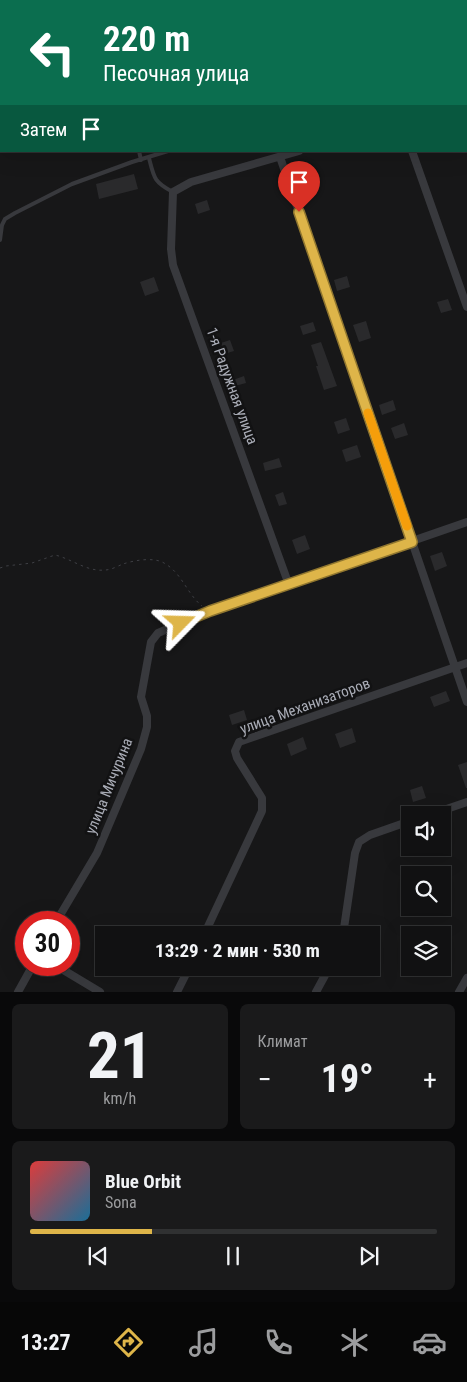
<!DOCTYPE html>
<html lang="ru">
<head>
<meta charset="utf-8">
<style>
	:root { --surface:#111112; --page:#1a1a1b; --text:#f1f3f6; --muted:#9c9d9f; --line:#303132; --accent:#deb549 }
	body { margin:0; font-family:"Roboto Condensed",sans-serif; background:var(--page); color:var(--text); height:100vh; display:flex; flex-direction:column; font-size:19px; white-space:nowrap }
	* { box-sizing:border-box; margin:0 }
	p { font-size:16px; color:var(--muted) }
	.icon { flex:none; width:28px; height:28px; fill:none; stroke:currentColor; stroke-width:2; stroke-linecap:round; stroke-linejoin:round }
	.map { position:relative; height:992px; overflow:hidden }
	.drawer { display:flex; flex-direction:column; gap:12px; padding:12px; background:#09090a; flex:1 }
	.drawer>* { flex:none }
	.hud { position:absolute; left:0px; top:0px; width:468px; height:152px; box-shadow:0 5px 20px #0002,0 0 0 1px var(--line); background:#0b6e4f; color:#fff; overflow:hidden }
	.buttons { position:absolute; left:401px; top:806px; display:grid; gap:10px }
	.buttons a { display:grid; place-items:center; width:50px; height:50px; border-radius:0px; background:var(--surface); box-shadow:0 5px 20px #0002,0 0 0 1px var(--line); font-size:25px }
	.speed { position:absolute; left:15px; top:911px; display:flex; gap:10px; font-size:25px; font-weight:700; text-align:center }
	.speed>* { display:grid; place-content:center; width:65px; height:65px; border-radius:50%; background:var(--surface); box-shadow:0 5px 20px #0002,0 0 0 1px var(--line); line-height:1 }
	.speed .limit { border:8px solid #d22; background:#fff; color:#111 }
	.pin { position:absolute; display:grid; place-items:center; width:42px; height:42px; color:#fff; margin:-51px -21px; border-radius:50% 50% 50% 0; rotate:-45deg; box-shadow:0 0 5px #0007 }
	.pin .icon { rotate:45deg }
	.me { position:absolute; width:55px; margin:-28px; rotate:68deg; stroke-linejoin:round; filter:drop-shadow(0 0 4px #0008) }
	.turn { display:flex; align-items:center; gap:18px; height:105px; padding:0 20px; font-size:22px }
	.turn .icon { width:65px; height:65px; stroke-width:2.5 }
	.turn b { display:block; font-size:35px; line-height:42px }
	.then { display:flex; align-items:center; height:48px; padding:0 20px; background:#0003; gap:10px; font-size:19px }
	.big { font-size:38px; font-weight:700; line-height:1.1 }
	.drawer .widget { flex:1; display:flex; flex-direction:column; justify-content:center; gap:8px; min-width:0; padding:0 18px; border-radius:8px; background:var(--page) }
	.drawer .dial { align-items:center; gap:0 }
	.dial b { font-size:65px; line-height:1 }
	.song { display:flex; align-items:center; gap:15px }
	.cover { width:60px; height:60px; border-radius:8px; background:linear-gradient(135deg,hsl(0 70% 55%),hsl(200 70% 35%)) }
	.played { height:5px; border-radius:2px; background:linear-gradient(90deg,var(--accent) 30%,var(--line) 30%) }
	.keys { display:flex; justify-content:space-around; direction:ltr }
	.heat { display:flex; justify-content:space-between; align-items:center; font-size:28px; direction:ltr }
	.drawer .tiles { flex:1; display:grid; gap:12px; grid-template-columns:1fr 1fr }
	.widget:last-child { grid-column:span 2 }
	.trip { position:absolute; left:95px; top:926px; width:285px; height:50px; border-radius:0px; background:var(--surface); box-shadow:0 5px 20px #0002,0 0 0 1px var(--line); font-weight:700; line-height:50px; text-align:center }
	.dock { display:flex; height:80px; justify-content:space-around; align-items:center; background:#070707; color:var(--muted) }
	.dock .icon { width:35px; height:35px }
	.dock .selected { color:var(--accent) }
	.dock b { font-size:22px; color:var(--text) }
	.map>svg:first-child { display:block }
</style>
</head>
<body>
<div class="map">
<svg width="467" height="992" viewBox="0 0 467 992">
	<rect width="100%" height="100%" fill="#171718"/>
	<path fill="#2a2a2c" d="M134,174l4,15 -39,10 -3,-15z
		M207,200l3,10 -12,4 -3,-10z
		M347,276l3,11 -13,4 -3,-11z
		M154,277l5,14 -14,5 -5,-14z
		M448,299l4,11 -11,3 -4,-11z
		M366,321l5,17 -12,4 -6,-17z
		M313,322l3,9 -13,4 -3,-9z
		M230,340l4,11 -10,3 -3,-11z
		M321,342l16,44 -13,4 -8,-24h2l-7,-21z
		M244,376l2,7 -11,3 -2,-6z
		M393,400l3,10 -14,5 -3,-10z
		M346,418l4,12 -12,4 -4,-12z
		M404,423l4,12 -13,4 -4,-11z
		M357,445l4,12 -15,5 -4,-12z
		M279,458l3,9 -17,4 -2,-8z
		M283,492l4,12 -8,2 -4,-11z
		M305,535l5,14 -13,5 -5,-14z
		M442,552l5,14 -12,5 -5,-15z
		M446,691l4,10 -16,6 -4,-10z
		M244,710l3,10 -15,5 -3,-10z
		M352,728l4,14 -16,6 -5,-14z
		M303,737l4,12 -16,7 -4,-12z
		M467,762v26h-1l-8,-23z
		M422,786l4,12 -13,4 -3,-12z"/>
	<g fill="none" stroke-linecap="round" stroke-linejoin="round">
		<path stroke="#3e3f44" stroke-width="1" stroke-dasharray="2.5 4" stroke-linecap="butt" d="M0,568l6,-2 26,-3 23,-8c17,4 32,17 50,15 6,0 13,-4 18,-6 12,-4 31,-7 41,-1 18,10 23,31 38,43"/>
		<path stroke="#38393d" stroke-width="4" d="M132,0v1
			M139,151l2,9
			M149,158c5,20 5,24 24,34
			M0,240l2,-15 3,-6 10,-6 57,-29 60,-22 36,-11"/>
		<path stroke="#38393d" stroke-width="8" d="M335,0l2,1
			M466,100h1
			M412,151l55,156
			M280,157l187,545
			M289,585l-116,-320 -2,-16 2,-57 18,-10 108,-31
			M429,815l38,-13
			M56,922l41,-69 44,-104 6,-22v-11l-6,-19 10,-55 7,-9 52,-22 257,-89
			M204,935l58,-124v-13l-25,-40 -2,-7 4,-9 228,-79
			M343,935l12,-82 4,-11 11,-7 40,-14
			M55,965l45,27
			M18,992l15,-27
			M177,992l12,-24
			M316,992l13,-24
			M459,992l8,-14"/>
	</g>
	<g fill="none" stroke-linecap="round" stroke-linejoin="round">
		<defs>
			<path id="route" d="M181,623l29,-12 202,-69 -113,-330"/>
		</defs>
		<use href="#route" stroke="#90762f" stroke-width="12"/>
		<use href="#route" stroke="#deb549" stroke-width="9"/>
		<path stroke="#f59e0b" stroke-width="9" d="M368,413l39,113"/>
	</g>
	<g text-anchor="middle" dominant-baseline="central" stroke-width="5" stroke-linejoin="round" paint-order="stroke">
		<g font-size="15" fill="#aaadb7" stroke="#121213">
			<text transform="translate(232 386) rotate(70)">1-я Радужная улица</text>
			<text transform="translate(305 706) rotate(-20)">улица Механизаторов</text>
			<text transform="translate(109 786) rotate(-68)">улица Мичурина</text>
		</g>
	</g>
</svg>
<div class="buttons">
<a><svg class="icon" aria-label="sound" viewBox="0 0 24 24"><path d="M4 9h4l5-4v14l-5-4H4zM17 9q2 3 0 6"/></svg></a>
<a><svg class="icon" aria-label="search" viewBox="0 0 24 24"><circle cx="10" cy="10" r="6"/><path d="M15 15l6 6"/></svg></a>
<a><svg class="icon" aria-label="layers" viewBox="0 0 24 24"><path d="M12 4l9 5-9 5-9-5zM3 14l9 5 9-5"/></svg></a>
</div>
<div class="speed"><div class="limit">30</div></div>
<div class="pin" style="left:299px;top:212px;background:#d93025"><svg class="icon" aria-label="arrive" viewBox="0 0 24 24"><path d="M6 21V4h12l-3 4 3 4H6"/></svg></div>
<svg class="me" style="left:181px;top:623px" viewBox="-20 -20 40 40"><path d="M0-17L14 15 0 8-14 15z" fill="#deb549" stroke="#fff" stroke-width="4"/></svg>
<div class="trip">13:29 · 2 мин · 530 m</div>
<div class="hud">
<div class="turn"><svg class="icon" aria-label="left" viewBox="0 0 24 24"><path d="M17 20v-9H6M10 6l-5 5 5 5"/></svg><div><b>220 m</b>Песочная улица</div></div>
<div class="then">Затем<svg class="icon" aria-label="arrive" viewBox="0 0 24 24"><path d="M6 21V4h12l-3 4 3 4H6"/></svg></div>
</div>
</div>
<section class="drawer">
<div class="tiles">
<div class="widget dial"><b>21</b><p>km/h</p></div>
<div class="widget"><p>Климат</p>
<div class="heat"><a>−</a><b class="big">19°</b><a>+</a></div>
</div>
<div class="widget">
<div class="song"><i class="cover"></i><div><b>Blue Orbit</b><p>Sona</p></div></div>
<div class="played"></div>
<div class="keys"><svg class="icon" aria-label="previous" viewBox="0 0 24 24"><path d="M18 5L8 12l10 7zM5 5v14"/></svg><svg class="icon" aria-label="pause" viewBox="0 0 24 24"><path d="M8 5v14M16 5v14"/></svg><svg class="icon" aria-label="next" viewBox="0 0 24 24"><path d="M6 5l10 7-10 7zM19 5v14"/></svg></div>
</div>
</div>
</section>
<nav class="dock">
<b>13:27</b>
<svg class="icon selected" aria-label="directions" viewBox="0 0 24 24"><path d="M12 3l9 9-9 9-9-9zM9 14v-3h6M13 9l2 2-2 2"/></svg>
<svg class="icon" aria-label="music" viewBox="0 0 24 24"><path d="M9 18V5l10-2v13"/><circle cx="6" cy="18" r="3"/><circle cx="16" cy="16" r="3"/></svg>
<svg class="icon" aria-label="phone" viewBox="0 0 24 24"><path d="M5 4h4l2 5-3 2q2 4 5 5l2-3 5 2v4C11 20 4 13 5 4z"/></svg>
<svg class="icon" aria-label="climate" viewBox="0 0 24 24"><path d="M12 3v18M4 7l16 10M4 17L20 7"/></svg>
<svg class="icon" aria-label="car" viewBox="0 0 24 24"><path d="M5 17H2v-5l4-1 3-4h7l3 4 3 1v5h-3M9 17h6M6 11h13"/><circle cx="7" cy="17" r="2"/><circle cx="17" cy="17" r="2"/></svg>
</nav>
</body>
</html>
